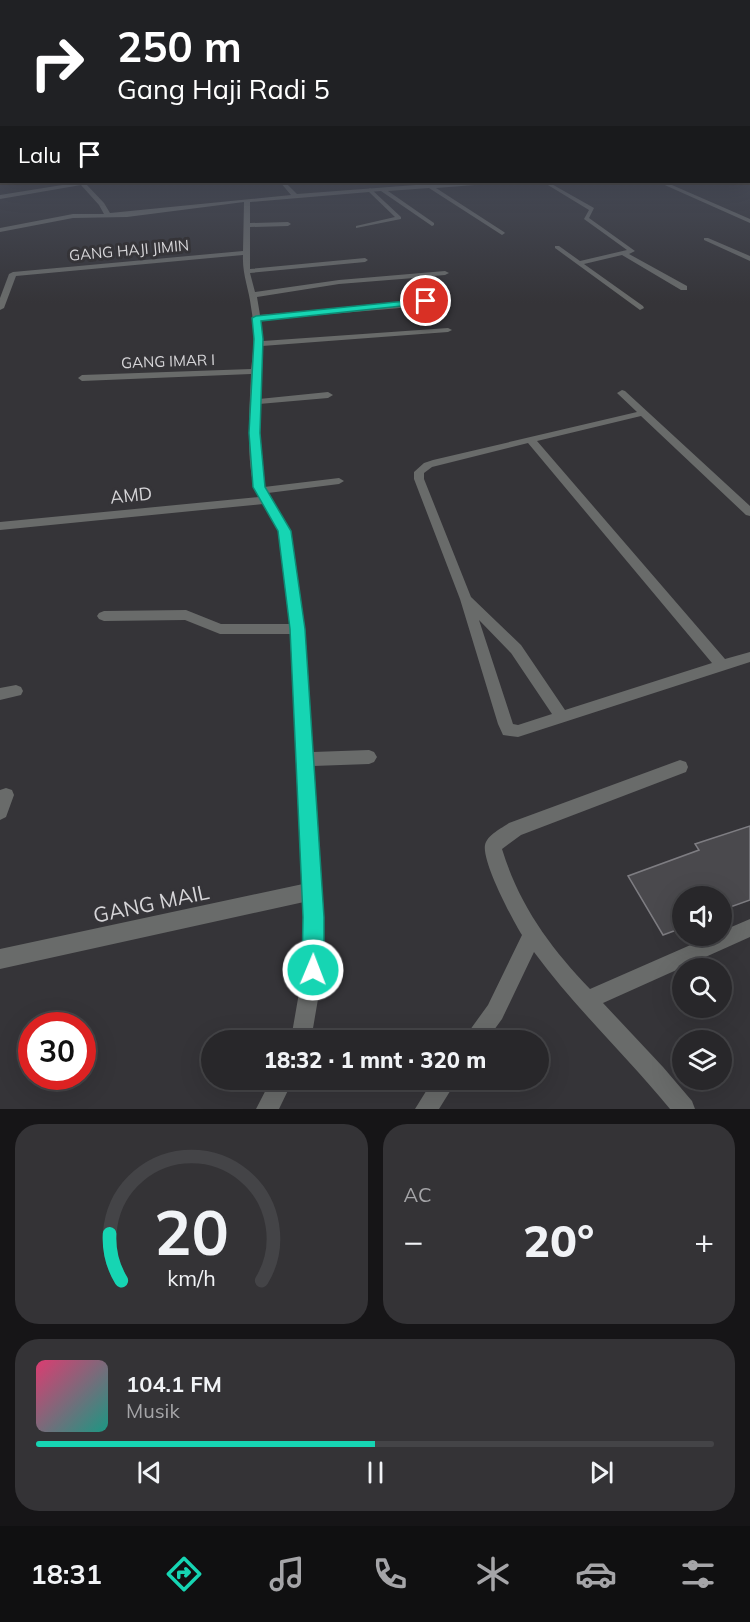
<!DOCTYPE html>
<html lang="id">
<head>
<meta charset="utf-8">
<style>
	:root { --surface:#28272a; --page:#343336; --text:#f1f3f6; --muted:#a5a5a8; --line:#444447; --accent:#16d5b3 }
	body { margin:0; font-family:Mulish,sans-serif; background:var(--page); color:var(--text); height:100vh; display:flex; flex-direction:column; font-size:22px; white-space:nowrap }
	* { box-sizing:border-box; margin:0 }
	p { font-size:20px; color:var(--muted) }
	.icon { flex:none; width:33px; height:33px; fill:none; stroke:currentColor; stroke-width:2; stroke-linecap:round; stroke-linejoin:round }
	.map { position:relative; height:1109px; overflow:hidden }
	.details { display:flex; flex-direction:column; gap:15px; padding:15px; background:#161517; flex:1 }
	.details>* { flex:none }
	.top-card { position:absolute; left:0px; top:0px; width:750px; height:183px; box-shadow:0 6px 24px #0002,0 0 0 2px var(--line); background:#202124; color:#fff; overflow:hidden }
	.fabs { position:absolute; left:672px; top:886px; display:grid; gap:12px }
	.fabs a { display:grid; place-items:center; width:60px; height:60px; border-radius:50%; background:var(--surface); box-shadow:0 6px 24px #0002,0 0 0 2px var(--line); font-size:30px }
	.speed { position:absolute; left:18px; top:1012px; display:flex; gap:12px; font-size:30px; font-weight:700; text-align:center }
	.speed>* { display:grid; place-content:center; width:78px; height:78px; border-radius:50%; background:var(--surface); box-shadow:0 6px 24px #0002,0 0 0 2px var(--line); line-height:1 }
	.speed .limit { border:9px solid #d22; background:#fff; color:#111 }
	.pin { position:absolute; display:grid; place-items:center; width:51px; height:51px; color:#fff; margin:-26px; border:3px solid #fff; border-radius:50%; box-shadow:0 2px 6px #0007 }
	.me { position:absolute; width:66px; margin:-33px; rotate:1deg; stroke-linejoin:round; filter:drop-shadow(0 0 4px #0008) }
	.turn { display:flex; align-items:center; gap:21px; height:126px; padding:0 18px; font-size:27px }
	.turn .icon { width:78px; height:78px; stroke-width:2.5 }
	.turn b { display:block; font-size:42px; line-height:51px }
	.then { display:flex; align-items:center; height:57px; padding:0 18px; background:#0003; gap:12px; font-size:22px }
	.big { font-size:45px; font-weight:800; line-height:1.1 }
	.details .tile { flex:1; display:flex; flex-direction:column; justify-content:center; gap:9px; min-width:0; padding:0 21px; border-radius:24px; background:var(--page) }
	.details .dial { align-items:center; gap:0 }
	.dial svg { height:156px; overflow:visible; fill:none; stroke:var(--line); stroke-width:7; stroke-linecap:round; text-anchor:middle }
	.dial text { fill:var(--text); stroke:none }
	.song { display:flex; align-items:center; gap:18px }
	.cover { width:72px; height:72px; border-radius:9px; background:linear-gradient(135deg,hsl(340 70% 55%),hsl(170 70% 35%)) }
	.played { height:6px; border-radius:3px; background:linear-gradient(90deg,var(--accent) 50%,var(--line) 50%) }
	.keys { display:flex; justify-content:space-around; direction:ltr }
	.heat { display:flex; justify-content:space-between; align-items:center; font-size:33px; direction:ltr }
	.details .tiles { flex:1; display:grid; gap:15px; grid-template-columns:1fr 1fr }
	.tile:last-child { grid-column:span 2 }
	.trip { position:absolute; left:201px; top:1030px; width:348px; height:60px; border-radius:30px; background:var(--surface); box-shadow:0 6px 24px #0002,0 0 0 2px var(--line); font-weight:800; line-height:60px; text-align:center }
	.menu { display:flex; height:96px; justify-content:space-around; align-items:center; background:#101011; color:var(--muted) }
	.menu .icon { width:42px; height:42px }
	.menu .selected { color:var(--accent) }
	.menu b { font-size:27px; color:var(--text) }
	.map>svg:first-child { display:block }
</style>
</head>
<body>
<div class="map">
<svg width="750" height="1109" viewBox="0 0 750 1109">
	<rect width="100%" height="100%" fill="#353438"/>
	<path fill="#4a494d" stroke="#7e7d82" stroke-width="1.5" d="M750,826v74l-28,10v-13h-40v31l-19,7 -35,-59 71,-26 -4,-6z"/>
	<g fill="none" stroke-linecap="round" stroke-linejoin="round">
		<path fill="#696b6a" fill-rule="evenodd" d="M370,188l31,29v2l-45,9v-2l39,-9 -27,-26z"/>
		<path fill="#696b6a" fill-rule="evenodd" d="M748,153h2v4h-2z
			M748,170h2v4h-2z
			M0,171h2l-2,4z
			M81,182h9l-4,2 18,19 6,10 181,-18 -11,-13h5l12,12 132,-10 83,-2 -76,6 68,44 1,1 -3,2 -73,-47 -41,3 46,32v2l-2,1 -51,-35 -131,11v21l38,-1 3,2 -3,2 -38,1v42l115,-11 3,2 -3,2 -115,11 5,19 84,-12 106,-9 4,2 -4,2 -24,2 11,22 -9,7 -162,14 2,21 185,-13 4,2 -4,2 -186,14 -3,53 69,-7 5,3 -5,3 -69,6v29l5,54 75,-9 5,3 -5,3 -71,9 22,38 15,98 8,123 56,-2 5,2 3,5 -3,5 -5,2 -56,2 10,151v53l-11,64 -3,7h-20l3,-8 11,-63 1,-68 -304,67v-20l303,-65 -11,-250h-72l-35,-14 -81,1 -5,-2 -2,-3 2,-3 5,-2 82,-1 35,14h70l-13,-93 -15,-27 -263,26v-8l259,-25c-15,-20 -9,-95 -8,-123l-169,7 -4,-3 4,-3 169,-6c3,-22 4,-40 0,-62 -2,-18 -9,-33 -8,-52l-227,21 -12,32 -4,2v-12l9,-24 4,-2 230,-21 1,-49 -117,15 -54,1 -73,14v-4l73,-14h31l-5,-9 -18,-20 -81,14v-4zM414,278l10,20 -6,4 -158,13 -3,-18 82,-13z
			M543,182h5l46,26 -5,10 46,33 -6,3 58,32v4h-6l-59,-35 -38,9 59,42 1,2 -4,2 -85,-62v-2h4l21,15 47,-11 -43,-31 5,-9z
			M658,182h7l85,37v4z
			M704,238h4l42,18v5l-46,-21z
			M622,390l3,1 125,115v10l-4,-1 -105,-99 -104,25 188,218 25,-7v10l-232,75 -15,-2 -5,-11 -38,-125 -46,-120v-7l10,-9 9,-3 204,-48 -20,-19zM528,443l184,220 -147,47 -44,-65 -50,-48 -47,-118v-6l8,-6zM479,620l32,33 41,61 -34,11 -5,-1z
			M16,685l5,2 2,4 -2,4 -21,5v-12z
			M680,760l6,2 2,5 -2,5 -165,63 -19,14c17,56 48,98 88,140l121,-53h11v-5l28,-12v18l-147,66 60,64 29,34 3,8h-25c-44,-54 -95,-101 -136,-157l-32,67 -16,22h-22l3,-7 21,-29 34,-70c-10,-16 -40,-73 -37,-90 2,-10 17,-17 24,-22z
			M6,788l6,2 2,5 -8,22 -6,3v-30z
			M271,1080h22l-14,29h-23z
			M433,1080h24l-18,29h-24z"/>
	</g>
	<linearGradient id="sky" x2="0" y2="1"><stop stop-color="#1d1d1f"/><stop offset="0.49" stop-color="#4b505e"/><stop offset="1" stop-color="#4b505e" stop-opacity="0"/></linearGradient>
	<rect width="750" height="303" fill="url(#sky)"/>
	<path fill="#16d5b3" stroke="#0e8a74" stroke-width="1.5" d="M426,299l5,2 -1,2 -169,18 2,18 -3,94 5,54 26,44 14,98 19,288v53l-4,7 -7,4 -8,-4 -3,-7 1,-53 -13,-288 -12,-98 -25,-44 -4,-54 5,-94 -2,-21 4,-2z"/>
	<g text-anchor="middle" dominant-baseline="central" stroke-width="6" stroke-linejoin="round" paint-order="stroke">
		<g font-size="15" fill="#d6d5d8" stroke="#353438">
			<text transform="translate(129 250) rotate(-5)">GANG HAJI JIMIN</text>
			<text transform="translate(168 361) rotate(-2)">GANG IMAR I</text>
		</g>
		<g font-size="18" fill="#d6d5d8" stroke="#353438">
			<text transform="translate(131 495) rotate(-6)">AMD</text>
		</g>
		<g font-size="21" fill="#d6d5d8" stroke="#353438">
			<text transform="translate(151 903) rotate(-12)">GANG MAIL</text>
		</g>
	</g>
</svg>
<div class="fabs">
<a><svg class="icon" aria-label="sound" viewBox="0 0 24 24"><path d="M4 9h4l5-4v14l-5-4H4zM17 9q2 3 0 6"/></svg></a>
<a><svg class="icon" aria-label="search" viewBox="0 0 24 24"><circle cx="10" cy="10" r="6"/><path d="M15 15l6 6"/></svg></a>
<a><svg class="icon" aria-label="layers" viewBox="0 0 24 24"><path d="M12 4l9 5-9 5-9-5zM3 14l9 5 9-5"/></svg></a>
</div>
<div class="speed"><div class="limit">30</div></div>
<div class="pin" style="left:426px;top:301px;background:#d93025"><svg class="icon" aria-label="arrive" viewBox="0 0 24 24"><path d="M6 21V4h12l-3 4 3 4H6"/></svg></div>
<svg class="me" style="left:313px;top:970px" viewBox="-20 -20 40 40"><circle r="17" fill="#16d5b3" stroke="#fff" stroke-width="3"/><path d="M0-11L8 9 0 5-8 9z" fill="#fff"/></svg>
<div class="trip">18:32 · 1 mnt · 320 m</div>
<div class="top-card">
<div class="turn"><svg class="icon" aria-label="right" viewBox="0 0 24 24"><path d="M7 20v-9h11M14 6l5 5-5 5"/></svg><div><b>250 m</b>Gang Haji Radi 5</div></div>
<div class="then">Lalu<svg class="icon" aria-label="arrive" viewBox="0 0 24 24"><path d="M6 21V4h12l-3 4 3 4H6"/></svg></div>
</div>
</div>
<section class="details">
<div class="tiles">
<div class="tile dial"><svg viewBox="0 0 100 80">
<path d="M14 69A42 42 0 1 1 86 69"/>
<path d="M14 69A42 42 0 0 1 8 45" stroke="#16d5b3"/>
<text x="50" y="56" font-size="32" font-weight="700">20</text>
<text x="50" y="72" font-size="11">km/h</text>
</svg></div>
<div class="tile"><p>AC</p>
<div class="heat"><a>−</a><b class="big">20°</b><a>+</a></div>
</div>
<div class="tile">
<div class="song"><i class="cover"></i><div><b>104.1 FM</b><p>Musik</p></div></div>
<div class="played"></div>
<div class="keys"><svg class="icon" aria-label="previous" viewBox="0 0 24 24"><path d="M18 5L8 12l10 7zM5 5v14"/></svg><svg class="icon" aria-label="pause" viewBox="0 0 24 24"><path d="M8 5v14M16 5v14"/></svg><svg class="icon" aria-label="next" viewBox="0 0 24 24"><path d="M6 5l10 7-10 7zM19 5v14"/></svg></div>
</div>
</div>
</section>
<nav class="menu">
<b>18:31</b>
<svg class="icon selected" aria-label="directions" viewBox="0 0 24 24"><path d="M12 3l9 9-9 9-9-9zM9 14v-3h6M13 9l2 2-2 2"/></svg>
<svg class="icon" aria-label="music" viewBox="0 0 24 24"><path d="M9 18V5l10-2v13"/><circle cx="6" cy="18" r="3"/><circle cx="16" cy="16" r="3"/></svg>
<svg class="icon" aria-label="phone" viewBox="0 0 24 24"><path d="M5 4h4l2 5-3 2q2 4 5 5l2-3 5 2v4C11 20 4 13 5 4z"/></svg>
<svg class="icon" aria-label="climate" viewBox="0 0 24 24"><path d="M12 3v18M4 7l16 10M4 17L20 7"/></svg>
<svg class="icon" aria-label="car" viewBox="0 0 24 24"><path d="M5 17H2v-5l4-1 3-4h7l3 4 3 1v5h-3M9 17h6M6 11h13"/><circle cx="7" cy="17" r="2"/><circle cx="17" cy="17" r="2"/></svg>
<svg class="icon" aria-label="filters" viewBox="0 0 24 24"><path d="M4 7h16M4 17h16"/><circle cx="9" cy="7" r="2"/><circle cx="15" cy="17" r="2"/></svg>
</nav>
</body>
</html>
